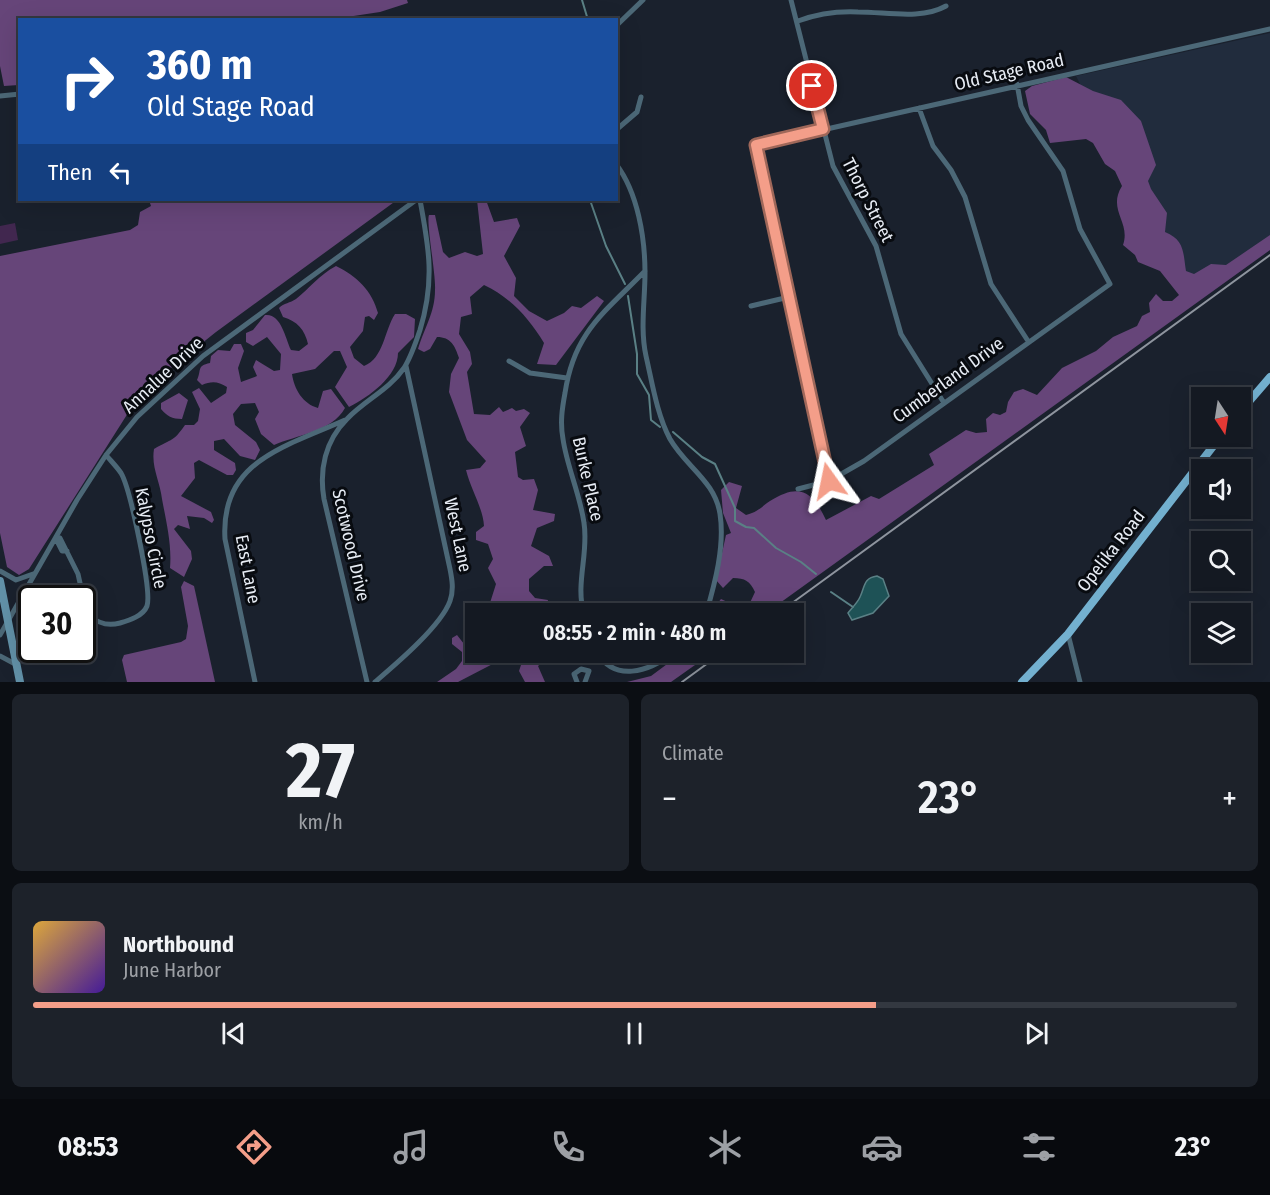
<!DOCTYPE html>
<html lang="en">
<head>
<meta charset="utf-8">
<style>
	:root { --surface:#141922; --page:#1d222a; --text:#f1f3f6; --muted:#9da0a5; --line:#333840; --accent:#f49e89 }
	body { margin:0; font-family:"Fira Sans Condensed",sans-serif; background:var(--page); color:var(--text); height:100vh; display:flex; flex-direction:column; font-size:22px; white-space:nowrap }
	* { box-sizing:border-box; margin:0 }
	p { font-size:20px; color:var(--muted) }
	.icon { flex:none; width:33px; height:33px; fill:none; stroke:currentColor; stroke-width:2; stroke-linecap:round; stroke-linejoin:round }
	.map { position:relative; height:682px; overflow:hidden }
	.panel { display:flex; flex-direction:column; gap:12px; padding:12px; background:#0b0e13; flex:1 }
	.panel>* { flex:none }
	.banner { position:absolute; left:18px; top:18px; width:600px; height:183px; border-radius:0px; box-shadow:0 6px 24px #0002,0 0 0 2px var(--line); background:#1a4fa0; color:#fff; overflow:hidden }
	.needle { width:39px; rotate:168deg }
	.controls { position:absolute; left:1191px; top:387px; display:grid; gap:12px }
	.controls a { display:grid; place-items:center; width:60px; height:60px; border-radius:0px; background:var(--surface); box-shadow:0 6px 24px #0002,0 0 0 2px var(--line); font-size:30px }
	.speed { position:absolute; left:18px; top:585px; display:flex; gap:12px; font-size:30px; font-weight:700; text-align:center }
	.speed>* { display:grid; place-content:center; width:78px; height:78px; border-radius:50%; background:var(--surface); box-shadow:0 6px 24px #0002,0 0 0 2px var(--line); line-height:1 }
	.speed .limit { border:3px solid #111; border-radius:9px; background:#fff; color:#111 }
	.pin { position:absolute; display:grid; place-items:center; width:51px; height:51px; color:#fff; margin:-26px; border:3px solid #fff; border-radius:50%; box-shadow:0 2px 6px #0007 }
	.me { position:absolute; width:66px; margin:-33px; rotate:348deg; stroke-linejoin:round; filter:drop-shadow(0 0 4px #0008) }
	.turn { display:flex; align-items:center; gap:21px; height:126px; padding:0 30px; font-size:27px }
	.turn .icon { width:78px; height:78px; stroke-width:2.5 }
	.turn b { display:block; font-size:42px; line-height:51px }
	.then { display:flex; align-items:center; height:57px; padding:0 30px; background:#0003; gap:12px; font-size:22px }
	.big { font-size:45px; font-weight:600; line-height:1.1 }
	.panel .tile { flex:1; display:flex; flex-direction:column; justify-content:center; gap:9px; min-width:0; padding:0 21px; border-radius:9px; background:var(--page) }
	.panel .dial { align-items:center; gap:0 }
	.dial b { font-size:78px; line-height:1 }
	.song { display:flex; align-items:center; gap:18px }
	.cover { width:72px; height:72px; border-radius:9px; background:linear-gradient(135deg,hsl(40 70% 55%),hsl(260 70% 35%)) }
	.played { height:6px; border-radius:3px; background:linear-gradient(90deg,var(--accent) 70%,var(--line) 70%) }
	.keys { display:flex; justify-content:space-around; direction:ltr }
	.heat { display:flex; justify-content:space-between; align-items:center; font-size:33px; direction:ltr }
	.panel .tiles { flex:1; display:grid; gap:12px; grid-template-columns:1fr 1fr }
	.tile:last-child { grid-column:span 2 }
	.trip { position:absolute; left:465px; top:603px; width:339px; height:60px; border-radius:0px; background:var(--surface); box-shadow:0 6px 24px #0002,0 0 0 2px var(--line); font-weight:600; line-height:60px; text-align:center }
	.tab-bar { display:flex; height:96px; justify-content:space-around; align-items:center; background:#080a0e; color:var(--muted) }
	.tab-bar .icon { width:42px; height:42px }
	.tab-bar .active { color:var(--accent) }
	.tab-bar b { font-size:27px; color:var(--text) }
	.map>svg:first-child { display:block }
</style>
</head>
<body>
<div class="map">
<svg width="1270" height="682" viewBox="0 0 1270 682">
	<rect width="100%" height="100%" fill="#1a212d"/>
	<path fill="#212c3d" d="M1270,33v217l-80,57 -114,-231z"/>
	<path fill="#41274f" d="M15,223l3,17 -18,4v-18z"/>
	<path fill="#664579" d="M0,0h407l1,3 -28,9 -53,8h-307l-1,65 -15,1 -4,-20z
		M1066,77l27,14 28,9 20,21 15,44 -8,16 3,8 16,24 -2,19c20,8 18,21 21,39l8,3 17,-10 15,1 44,-30v15l-504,363 -57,1 12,-15 17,8h10l7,-15c-5,-11 -10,-14 -22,-14l-10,10 -7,-8 10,-45 5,-2 -8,-20 -2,-23 8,-8 13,4 -6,22 10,7c12,-3 15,-8 24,-14 30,-19 43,-9 56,19l45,-24 8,3 55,-34 -5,-11 37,-24 10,3 11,-1 -1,-13 7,-6 7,2 6,-3 2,-10 6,-10 9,-3 14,6 25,-27 34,-17 17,-14 24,-11 5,-10 8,-4 -1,-9 7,-9 7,7h9l7,-6 -19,-24 -22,-9 -3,-7 -12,-10c8,-23 -16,-35 -1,-59l-7,-15 -10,-7 -12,-21 -7,-4 -36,4 -4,-13 -16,-16 -5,-23 7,-5z
		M149,200h248l-181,132 -74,59 -113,178 -10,6 -12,-8 -7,-34v-277l130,-26 8,-5 2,-13 11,-6z
		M477,200h9l8,22 23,-4 3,8 -16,30 12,22 -2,18 15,15 18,10 17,-8 8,-7 9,2 16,-12 7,5 -48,64 -19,-1 7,-21c-15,-25 -34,-46 -60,-58l-14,12 2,17 -11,3 -2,17 11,18 2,12 -5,8 7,42 16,1 9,-8 4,5 9,-4 4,3 8,-2 6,4 -10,14 6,19 -11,6 3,25 5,3 11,-1 4,11 -5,20 22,4 -1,7 -17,7 -6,18 18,10 4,10h-9l-15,13v12l6,7 13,2 -2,8 -10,5h-52l5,-7 7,-22 -8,-16 5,-9 -5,-15 -12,-4v-8l8,-6c-1,-18 -13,-36 -18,-56l14,-2 6,-7 -19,-21 -18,-48 2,-18 8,-16c-4,-12 -8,-21 -22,-21l-7,12 -6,3 -6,-3c6,-21 17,-36 17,-59 1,-16 -9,-67 -6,-75h6l8,37 6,6 16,-6 12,4 6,-2z
		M336,266c21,10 36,25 42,47l-4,7 -5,-4 -4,1 -2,14 -13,16 4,11 10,8c20,-8 20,-35 31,-52h11l9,5 -1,18 -16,16c0,23 -29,44 -49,54l-14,-20 12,-20 -7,-16h-6l-19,18 -23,5c2,15 11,30 26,34l5,-17 8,-2 14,19c-13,24 -49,27 -71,37l-13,-11 -6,-15 4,-7 -4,-9 -14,1 -8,10 2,11 21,17 4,8 -5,10 -15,-4 -16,-17 -10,2v9l21,13 1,7 -3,5h-6l-28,-15 -5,3 1,15 -14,18 30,16 3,8 -2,3 -8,-5 -17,-2 3,13 -12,-4 -4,4 17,22 1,8 -8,18 -14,-9c2,-24 -4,-47 -8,-69 -2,-18 -11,-32 -8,-50 19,-11 19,-7 31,-24h9l4,-4 2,-12 -8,-17 7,-4 12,15 15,-10 1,-6c-9,-6 -16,-6 -25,-2l-5,-5c5,-10 -1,-14 13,-17l1,-7 7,-6 12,1 4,-7h7l3,7 -6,17 3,14 16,-6 -4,-9 3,-7 18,11 6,-1 1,-16 -14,-17 -14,9 -7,-4v-9l7,-3 12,-15c16,-2 20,22 26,35l8,1 9,-7c-3,-14 -11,-23 -25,-27l-4,-9c5,-5 11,-5 17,-9 14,-11 23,-24 40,-33z
		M179,393l9,7 -6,19c-10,0 -15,-3 -21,-10v-6z
		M184,581l10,5 21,96h-88l-5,-22 2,-5 57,-13 5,-3 2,-13 -7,-39z
		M457,635l11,14 7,-3 1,6h84v4l-12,2 -10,8 7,16h-20l-6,-11 2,-6 -11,-10 -52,27h-21l19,-13 6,-8v-9l-10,-8v-6z
		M682,653h30l-41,29h-44l24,-6z"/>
	<path fill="#1e5256" stroke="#5a8085" stroke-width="1.5" d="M877,576l6,3 6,17 -16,17 -21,7 -4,-7c4,-5 10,-11 12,-16 5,-10 3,-19 17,-21z"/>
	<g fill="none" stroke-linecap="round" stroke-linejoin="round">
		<path stroke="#5a8085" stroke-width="2" d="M582,0l6,20
			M590,200l16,46 19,38
			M628,296l9,58v20l12,21 2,25 9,7
			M673,432l29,25 13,7 20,44v13l11,6 8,1 22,20 25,14 15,12
			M831,592l22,15"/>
		<path stroke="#4c6877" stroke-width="5" d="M791,0l42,166 43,80 25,88 43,69
			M798,21c19,-7 39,-10 60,-9 29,0 63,8 88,-6
			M616,26l27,-26
			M0,96l20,-2
			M919,108l14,38 18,24 14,27 26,87 37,57
			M616,130l21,-18 4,-15
			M616,164c22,29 29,74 29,109 0,27 -5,56 1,83 6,26 11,59 24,83 16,28 45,42 50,75 5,32 -5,69 -14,100
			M751,306l38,-9
			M509,361l21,12 37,5
			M829,481l-73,-336 514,-116
			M798,489l31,-8 35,-20 246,-177 -30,-55 -17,-58 -35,-51 -7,-14 -4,-22
			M56,537l4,1 18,36 8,36 4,6c9,8 19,10 30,7 10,-3 23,-7 27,-17 5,-15 -17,-118 -26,-133 -4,-6 -10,-12 -15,-18
			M56,539l6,12h5
			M0,571l16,9 17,-6
			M584,614c-9,-30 5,-61 0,-91 -4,-29 -17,-56 -21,-84 -3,-16 -1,-30 2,-46 9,-61 39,-80 80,-122
			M1068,634l12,48
			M0,635l77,-135 29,-45 31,-38 66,-61 213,-156
			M597,652c17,30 51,21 77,0
			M0,656l17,9
			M255,682l-30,-143c-5,-78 60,-92 120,-119
			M367,682l-43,-183c-5,-29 1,-58 23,-80 18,-19 42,-29 57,-51 7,-11 12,-26 16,-38 15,-49 9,-82 0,-130
			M375,682c21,-18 66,-56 75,-81 4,-11 2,-22 0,-32l-44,-203
			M577,682l-3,-8 7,-5 8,2 -4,11"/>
		<path stroke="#6291a8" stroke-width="8" d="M0,581l20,101"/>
		<path stroke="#73b0cf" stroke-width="8" d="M1240,412l30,-35
			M1022,682l46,-48 153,-198"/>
		<path stroke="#8e949e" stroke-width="2" d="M777,614l493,-359
			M682,682l41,-30"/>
	</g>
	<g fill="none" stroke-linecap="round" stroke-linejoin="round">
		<defs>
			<path id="route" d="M812,86l11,43 -67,16 73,336"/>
		</defs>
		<use href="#route" stroke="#9f6759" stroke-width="15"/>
		<use href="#route" stroke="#f49e89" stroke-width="10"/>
	</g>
	<g text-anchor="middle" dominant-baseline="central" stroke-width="6" stroke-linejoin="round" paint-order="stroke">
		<g font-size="18" fill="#e7ecf4" stroke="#080b10">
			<text transform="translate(1009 72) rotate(-13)">Old Stage Road</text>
			<text transform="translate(868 200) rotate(63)">Thorp Street</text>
			<text transform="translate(163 375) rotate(-43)">Annalue Drive</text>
			<text transform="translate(948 380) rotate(-36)">Cumberland Drive</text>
			<text transform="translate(588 479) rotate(77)">Burke Place</text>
			<text transform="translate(458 535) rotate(78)">West Lane</text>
			<text transform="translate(151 538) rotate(79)">Kalypso Circle</text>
			<text transform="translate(351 545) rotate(77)">Scotwood Drive</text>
			<text transform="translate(1111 551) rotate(-52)">Opelika Road</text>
			<text transform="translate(248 569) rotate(79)">East Lane</text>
		</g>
	</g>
</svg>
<div class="controls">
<a><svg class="needle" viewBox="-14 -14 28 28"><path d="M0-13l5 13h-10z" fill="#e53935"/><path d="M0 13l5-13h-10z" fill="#9da0a5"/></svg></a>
<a><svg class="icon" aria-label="sound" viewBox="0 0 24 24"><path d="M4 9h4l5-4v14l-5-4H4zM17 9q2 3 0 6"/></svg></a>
<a><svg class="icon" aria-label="search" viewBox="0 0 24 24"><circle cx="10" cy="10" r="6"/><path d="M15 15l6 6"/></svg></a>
<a><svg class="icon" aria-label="layers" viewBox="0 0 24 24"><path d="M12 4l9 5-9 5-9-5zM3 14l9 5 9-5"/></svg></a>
</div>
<div class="speed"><div class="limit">30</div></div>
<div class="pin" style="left:812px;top:86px;background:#d93025"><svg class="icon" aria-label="arrive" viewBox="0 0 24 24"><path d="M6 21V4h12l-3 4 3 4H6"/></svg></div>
<svg class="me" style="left:829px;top:481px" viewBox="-20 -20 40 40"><path d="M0-17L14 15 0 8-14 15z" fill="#f49e89" stroke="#fff" stroke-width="4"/></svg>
<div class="trip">08:55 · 2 min · 480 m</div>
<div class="banner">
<div class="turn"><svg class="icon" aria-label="right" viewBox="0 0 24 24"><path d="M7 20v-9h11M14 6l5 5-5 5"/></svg><div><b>360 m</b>Old Stage Road</div></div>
<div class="then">Then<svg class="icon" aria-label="left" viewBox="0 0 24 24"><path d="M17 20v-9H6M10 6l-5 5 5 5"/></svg></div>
</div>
</div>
<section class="panel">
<div class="tiles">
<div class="tile dial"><b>27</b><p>km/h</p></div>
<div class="tile"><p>Climate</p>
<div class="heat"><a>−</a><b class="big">23°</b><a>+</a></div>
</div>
<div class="tile">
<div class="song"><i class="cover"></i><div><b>Northbound</b><p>June Harbor</p></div></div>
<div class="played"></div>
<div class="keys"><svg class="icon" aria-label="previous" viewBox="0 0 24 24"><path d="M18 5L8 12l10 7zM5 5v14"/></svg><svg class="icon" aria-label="pause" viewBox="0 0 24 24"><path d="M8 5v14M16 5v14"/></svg><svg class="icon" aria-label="next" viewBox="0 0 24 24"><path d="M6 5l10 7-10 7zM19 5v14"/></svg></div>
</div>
</div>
</section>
<nav class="tab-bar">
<b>08:53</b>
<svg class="icon active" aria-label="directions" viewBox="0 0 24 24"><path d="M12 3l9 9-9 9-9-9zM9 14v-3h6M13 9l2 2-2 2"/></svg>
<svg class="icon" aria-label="music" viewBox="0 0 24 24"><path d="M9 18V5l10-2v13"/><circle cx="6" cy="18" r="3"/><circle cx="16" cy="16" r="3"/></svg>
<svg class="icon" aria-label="phone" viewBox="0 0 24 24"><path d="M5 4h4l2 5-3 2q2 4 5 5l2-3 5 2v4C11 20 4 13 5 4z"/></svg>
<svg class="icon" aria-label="climate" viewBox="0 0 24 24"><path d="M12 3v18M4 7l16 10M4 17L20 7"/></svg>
<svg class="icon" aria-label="car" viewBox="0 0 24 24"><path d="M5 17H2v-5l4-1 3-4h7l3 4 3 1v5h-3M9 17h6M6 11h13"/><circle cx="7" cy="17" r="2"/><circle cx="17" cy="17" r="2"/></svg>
<svg class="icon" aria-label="filters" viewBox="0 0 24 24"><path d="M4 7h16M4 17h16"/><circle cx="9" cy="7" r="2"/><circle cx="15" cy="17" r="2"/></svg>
<b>23°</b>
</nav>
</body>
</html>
